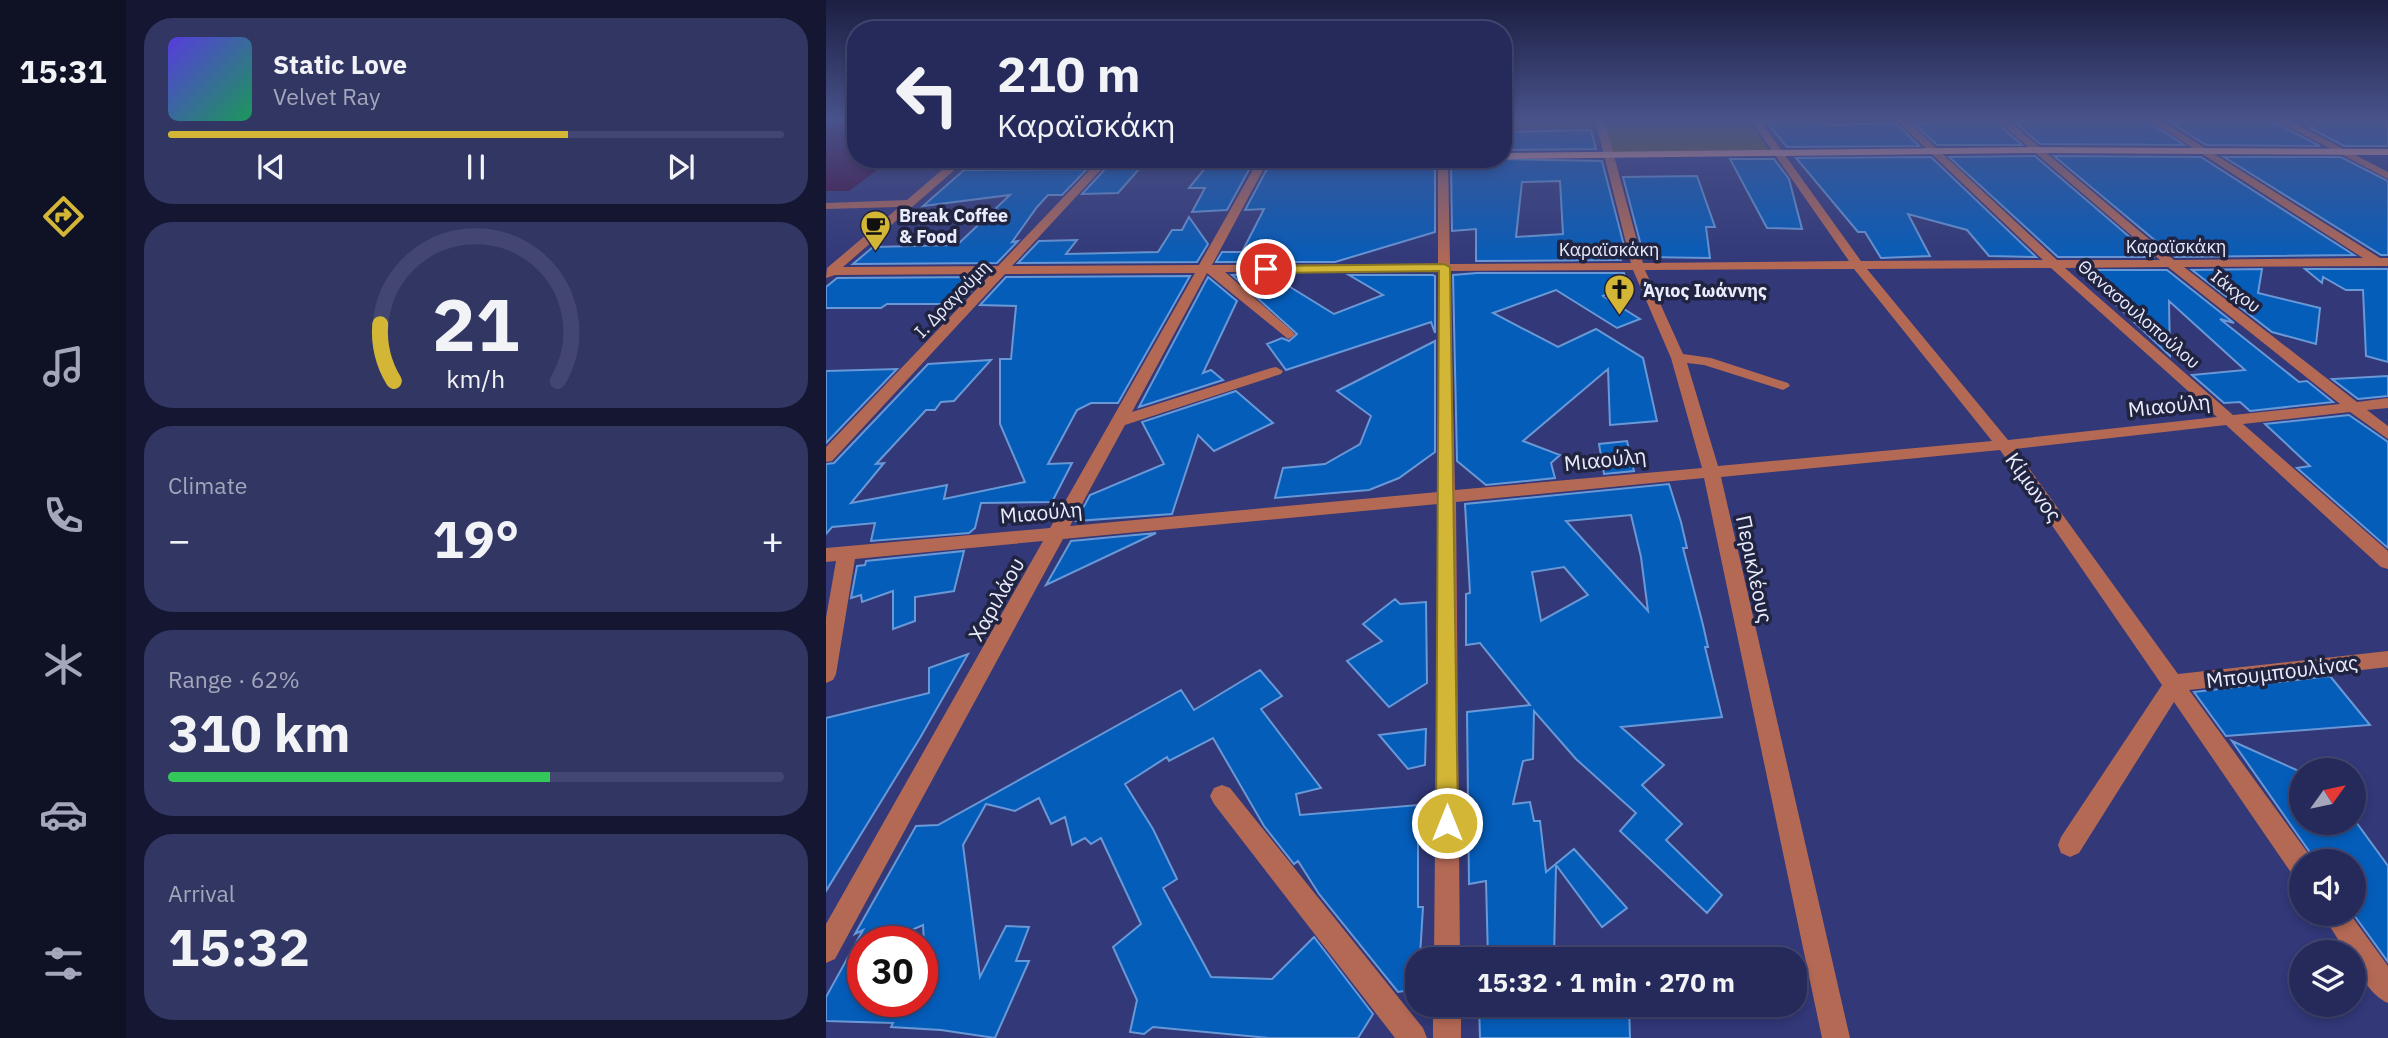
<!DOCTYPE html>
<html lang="en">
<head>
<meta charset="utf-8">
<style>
	:root { --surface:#262a5a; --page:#323663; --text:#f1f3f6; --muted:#a4a7bb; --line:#424670; --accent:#d3b635 }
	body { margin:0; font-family:"IBM Plex Sans",sans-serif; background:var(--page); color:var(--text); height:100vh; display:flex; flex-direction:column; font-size:26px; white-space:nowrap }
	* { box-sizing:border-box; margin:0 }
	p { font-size:23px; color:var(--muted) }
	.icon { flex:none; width:38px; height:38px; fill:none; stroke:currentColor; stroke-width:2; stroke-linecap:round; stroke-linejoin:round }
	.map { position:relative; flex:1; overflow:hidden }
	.side { display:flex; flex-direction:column; gap:18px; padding:18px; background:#151732; width:700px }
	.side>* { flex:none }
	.top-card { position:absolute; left:21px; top:21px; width:665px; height:147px; border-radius:28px; box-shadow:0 4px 10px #0003,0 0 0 2px var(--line); background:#262a5a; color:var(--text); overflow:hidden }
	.needle { width:46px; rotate:57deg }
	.controls { position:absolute; left:1463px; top:758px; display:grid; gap:14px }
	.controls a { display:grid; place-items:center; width:77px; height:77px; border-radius:50%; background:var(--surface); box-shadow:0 4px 10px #0003,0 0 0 2px var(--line); font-size:35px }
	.speed { position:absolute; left:21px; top:926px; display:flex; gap:14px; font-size:35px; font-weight:700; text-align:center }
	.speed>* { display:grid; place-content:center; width:91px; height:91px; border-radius:50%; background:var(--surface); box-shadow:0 4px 10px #0003,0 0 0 2px var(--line); line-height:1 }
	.speed .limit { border:10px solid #d22; background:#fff; color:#111 }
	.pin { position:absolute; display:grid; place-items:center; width:60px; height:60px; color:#fff; margin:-30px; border:4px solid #fff; border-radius:50%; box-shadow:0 2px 7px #0007 }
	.me { position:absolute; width:77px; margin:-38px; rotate:0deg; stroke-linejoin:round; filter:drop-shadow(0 0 5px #0008) }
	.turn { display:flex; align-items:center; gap:24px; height:147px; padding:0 35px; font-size:32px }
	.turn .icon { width:91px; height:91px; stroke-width:2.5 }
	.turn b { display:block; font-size:49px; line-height:60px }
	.big { font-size:52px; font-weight:700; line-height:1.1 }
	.side .tile { flex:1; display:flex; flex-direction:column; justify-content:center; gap:10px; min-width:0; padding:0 24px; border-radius:28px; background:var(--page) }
	.side .dial { align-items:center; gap:0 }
	.dial svg { height:182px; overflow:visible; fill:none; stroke:var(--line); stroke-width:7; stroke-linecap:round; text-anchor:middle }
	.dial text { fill:var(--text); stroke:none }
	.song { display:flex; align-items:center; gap:21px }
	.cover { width:84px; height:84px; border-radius:10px; background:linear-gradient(135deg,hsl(250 70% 55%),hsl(150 70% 35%)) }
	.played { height:7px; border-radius:4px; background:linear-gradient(90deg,var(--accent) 65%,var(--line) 65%) }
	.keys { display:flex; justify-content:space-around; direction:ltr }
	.heat { display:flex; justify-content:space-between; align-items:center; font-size:38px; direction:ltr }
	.charge { height:10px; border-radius:5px; background:linear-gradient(90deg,#34c759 62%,var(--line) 0) }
	.trip { position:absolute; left:579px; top:947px; width:402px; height:70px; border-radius:28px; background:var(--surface); box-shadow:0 4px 10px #0003,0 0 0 2px var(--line); font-weight:700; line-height:70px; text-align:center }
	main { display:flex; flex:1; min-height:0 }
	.tab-bar { display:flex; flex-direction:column; width:126px; justify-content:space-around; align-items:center; background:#0f1124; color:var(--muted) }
	.tab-bar .icon { width:49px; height:49px }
	.tab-bar .selected { color:var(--accent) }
	.tab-bar b { font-size:32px; color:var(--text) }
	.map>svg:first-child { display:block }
</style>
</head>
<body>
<main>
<nav class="tab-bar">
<b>15:31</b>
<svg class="icon selected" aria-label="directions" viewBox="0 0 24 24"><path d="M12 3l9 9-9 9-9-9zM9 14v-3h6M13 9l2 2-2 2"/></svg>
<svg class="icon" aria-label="music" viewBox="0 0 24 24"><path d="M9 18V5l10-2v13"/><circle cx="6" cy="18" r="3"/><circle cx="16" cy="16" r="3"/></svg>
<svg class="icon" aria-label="phone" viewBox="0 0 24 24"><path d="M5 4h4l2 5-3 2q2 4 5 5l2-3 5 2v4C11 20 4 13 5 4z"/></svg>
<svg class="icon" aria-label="climate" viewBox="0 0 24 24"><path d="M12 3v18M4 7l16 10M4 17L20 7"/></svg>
<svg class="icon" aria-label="car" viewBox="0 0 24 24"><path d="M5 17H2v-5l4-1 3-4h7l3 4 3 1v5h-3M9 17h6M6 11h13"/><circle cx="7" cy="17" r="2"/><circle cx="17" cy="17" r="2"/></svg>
<svg class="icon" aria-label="filters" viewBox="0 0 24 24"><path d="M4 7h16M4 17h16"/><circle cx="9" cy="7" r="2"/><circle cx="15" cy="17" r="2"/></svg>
</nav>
<section class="side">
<div class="tile">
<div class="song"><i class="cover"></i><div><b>Static Love</b><p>Velvet Ray</p></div></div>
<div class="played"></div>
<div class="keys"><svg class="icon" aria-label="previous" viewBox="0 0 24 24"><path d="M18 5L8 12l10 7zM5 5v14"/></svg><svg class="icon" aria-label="pause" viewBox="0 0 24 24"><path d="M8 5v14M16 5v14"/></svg><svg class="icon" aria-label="next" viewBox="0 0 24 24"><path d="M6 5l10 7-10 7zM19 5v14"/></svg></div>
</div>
<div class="tile dial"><svg viewBox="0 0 100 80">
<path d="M14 69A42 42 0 1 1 86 69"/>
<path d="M14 69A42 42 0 0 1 8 44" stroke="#d3b635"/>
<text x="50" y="56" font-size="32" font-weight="700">21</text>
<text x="50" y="72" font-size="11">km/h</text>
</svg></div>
<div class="tile"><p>Climate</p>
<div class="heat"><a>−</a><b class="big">19°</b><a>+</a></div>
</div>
<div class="tile"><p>Range · 62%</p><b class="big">310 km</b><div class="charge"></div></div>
<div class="tile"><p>Arrival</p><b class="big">15:32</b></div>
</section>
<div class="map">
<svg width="1562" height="1038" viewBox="0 0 1562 1038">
	<rect width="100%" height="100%" fill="#323878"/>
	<path fill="#6f5f15" d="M677,119h87l1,8 -88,2z
		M779,119h143l21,31 -157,2z"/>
	<path fill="#420c38" d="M0,119h30v40h36l-43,32h-23z"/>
	<path fill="#055dba" stroke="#6998d7" stroke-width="2" fill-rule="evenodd" d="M938,119h41l26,6 65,-2 23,23 -132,1z
		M1110,119h57l29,26h-85l-24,-22 26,-1z
		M1185,119h134l39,26 -144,-1z
		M1339,119h103l52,27 -114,-1z
		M1496,119h66v27h-44l-34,-18z
		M765,130l5,19 -93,1v-18z
		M1209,156l118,101h-95l-109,-100z
		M1228,156l147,1 153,98 -179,2z
		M1105,157l105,100 -47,-1 -22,-26 -59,-16 22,42 -49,2 -16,-26h-7l-62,-74z
		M1398,157h117l47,24v74h-7z
		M672,159l104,2 25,96h-6v3l-145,1v-32l-24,2 -1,-68zM734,181l3,53 -47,3 6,-55z
		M904,159h44l15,20 13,50 -35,-1z
		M609,163v69l-100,30h-119l6,-10h20l22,-43 -19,1 23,-43z
		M425,166l-24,44 -35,2 13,-24h-16l17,-21z
		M280,168h34l-22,25 -36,1z
		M261,169l-25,26h-14l-11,12 -25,35 6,-1 -21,22 -144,1 20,-17 84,-2 53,-50 -87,11 41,-36z
		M871,176l18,51h-9l4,31 -66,-1 -21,-80z
		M363,217l19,27 -11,18 -179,1 21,-22 38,-1 -11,14 92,-2 14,-22h10z
		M1436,269l-4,24 62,15 -4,36 -44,-12 -80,-62z
		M1479,269h83v93l-22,-6 -3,-66h-17l-23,-13 -1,6z
		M1264,270h77l67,53 -14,-4 79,63 8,-1 26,21 -83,9 -10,-9 -16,1 -32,-28 53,-5 -76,-69 1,55 -59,-56 10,-1z
		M651,273h147l3,13 -24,10 37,23 -23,9 -61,-38 -63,23 65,34 38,-18 47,29 14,63 -47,4 -2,-56 -85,72 37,14 -9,8 4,15 -69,7 -29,-24 -4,-186z
		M443,274l65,40 49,-19 -34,-20h84l2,1v57l-4,-11 -145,48 -19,-26 15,-6 7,3 8,-7 -65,-59z
		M364,276l-72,127h-27l-14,7 -29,54 24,-1 -20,39 -71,1 -6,25 -6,5 -98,8 4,-18 -43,4 -6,7v-70l8,-1 94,-99 63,-4 -37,41 -13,1 -6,8h-9l-50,54 8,-1 -33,40 96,-18 -3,14 81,-17 -25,-58v-65h11l5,-53 -36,-1 26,-28z
		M159,277l-27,27h-71l-6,4h-55v-21l11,-9z
		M382,277l29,24 -34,72 8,-3 12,10 -84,27z
		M609,341v111l-36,26 -30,12 -94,8 8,-30 42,-4 35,-20 11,-28 -34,-25z
		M71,369l-71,74v-72z
		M1562,376v20l-30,3 -26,-20z
		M410,391l37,32 -59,28 -16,-16 -26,79 -96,7 14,-26 74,-31 -22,-42z
		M1523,415l39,27v106l-91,-80 13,-2 -45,-42z
		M801,441l7,30 -30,3 -5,-30z
		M843,484l12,38 6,26h-4l20,77 5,22h-3l17,70 -101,10 43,38 -22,20 40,39 -16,16 56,55 -15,18 -87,-82 16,-18 -60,-54 -42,-48 -1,48 -10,2 -10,43 17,-2 4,19h6l6,51 28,-23 53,59 -25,19 -46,-62 -2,94h-66l-2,-78 -17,3 -2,-172 63,-7 -50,-62 -14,2v-51l4,-1 -5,-89zM805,515l10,42 7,54 -82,-90zM738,567l24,28 -47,26 -9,-49z
		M330,533l-110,52 25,-44z
		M138,551l-10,40 -39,6v24l-22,8v-38l-31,11 -1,-7 -10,3 6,-32 8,-1 1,-4z
		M569,599l5,5 26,-2 1,81 -38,24 -42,-46 35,-20 -19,-17z
		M142,654l-48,84 -94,153v-173l103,-25v-25z
		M434,670l22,26 -21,13 60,79 -25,6 4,21 118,-10v102h5l-5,82 -20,3 -79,-98 -21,-33 -4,3 -30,-38 -51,-88 -44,23 -2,-4 -42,27 28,45 24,50 -14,9 48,89 61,2 42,-42 59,77 -15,24h-89l-116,-11 -9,7 -14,-2 7,-32 -24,-53 28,-23 -40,-86 -10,6 -6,-6 -13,7 -7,-28 -14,7 -12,-26 -24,13 -29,-7 -23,41 17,132 26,-51 23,1 -13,34h13l-34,77 -54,-8 -50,-3 2,-4 -67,-2v-24l37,-67 -8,4 61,-108 22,-1 243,-135 13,20zM97,925l2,38 -3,38h-59v-59h21z
		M1504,676l40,49 -144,11 -32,-44z
		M600,729l-1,36 -17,4 -29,-34z
		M1406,741l69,31v50h55l32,44v96l-34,-47v-54h-38z
		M653,1004h150l1,34h-150z"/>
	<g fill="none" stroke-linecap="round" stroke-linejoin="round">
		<path fill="#b46955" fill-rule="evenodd" d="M769,119h9l39,144 206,-2 -99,-142h9l102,142 182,-1 -148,-141h10l152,141h103l-164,-141h10l168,141 189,-2 -215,-139h11l221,139h8v8l-204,1 173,135 31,-4v10l-21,2 21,16v13l-38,-27 -107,12 145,127v18l-7,-2 -155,-142 -211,24 163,225 210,-23v16l-199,23 121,166 2,5h-11v16l-9,-3 -118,-172 -95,151 -9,4 -9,-4 -3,-8 3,-8 101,-152 -162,-235 -279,27 129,561h-28l-118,-560 -248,24 4,457h-26l4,-455 -375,35 -228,420 -9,4v-39l217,-383 -188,18 -19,115 -3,6 -7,3v-65l10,-57 -10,1v-14l224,-20 145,-255 -190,1 -173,187 -6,1v-15l165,-173 -156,1 -9,3 1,-10 72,-61 -73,2v-6l81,-3 43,-37h8v4l-115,100 155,-1 102,-107h11l-99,107 187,-1 60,-106h10l-57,106 226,-1v-105h10l2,105 181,-1zM1342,267l172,137 -107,11 -168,-147zM1225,268l166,149 -209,23 -141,-171zM1028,269l138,172 -274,25 -31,-103 17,2 79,25 7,-4 -2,-3 -77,-25 -28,-4 -38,-84zM807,270l38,88 31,110 -247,22 -5,-219zM612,271v221l-368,34 55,-101 156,-51 2,-3 -7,-4 -5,1 -139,44 75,-139 81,66 7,-4 -2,-3 -68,-60z
			M1448,119h12l102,53v7z
			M396,785l8,3 193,240 4,10h-32l-181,-234 -4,-8 4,-8z
			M1496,914h28l38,52v37c-17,-7 -34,-33 -34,-51h-8z
			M607,1004h28v34h-28z"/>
		<path fill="#ffa48b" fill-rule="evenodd" d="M1208,147l354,2v6l-354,-2 -531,6v-6z
			M300,159h212l-5,3 -379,6 -5,-3 5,-3z"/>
	</g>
	<linearGradient id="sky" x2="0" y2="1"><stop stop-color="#1c1f42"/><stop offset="0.45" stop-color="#49538b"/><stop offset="1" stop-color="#49538b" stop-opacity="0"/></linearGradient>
	<rect width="1562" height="265" fill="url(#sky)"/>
	<path fill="#d3b635" stroke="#897622" stroke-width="2" d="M618,264l6,3 8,556 -3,7 -8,3 -8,-3 -3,-7 3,-552 -173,2 -6,-4 6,-3z"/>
	<defs>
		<symbol id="cafe-pin" viewBox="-11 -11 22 30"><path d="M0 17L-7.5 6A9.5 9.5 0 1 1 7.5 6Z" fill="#d3b635" stroke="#202441"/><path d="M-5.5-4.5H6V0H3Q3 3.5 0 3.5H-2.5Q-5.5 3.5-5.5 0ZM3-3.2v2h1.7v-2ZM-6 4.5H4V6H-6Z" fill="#111"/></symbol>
		<symbol id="church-pin" viewBox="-11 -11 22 30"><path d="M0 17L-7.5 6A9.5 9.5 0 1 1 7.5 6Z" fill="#d3b635" stroke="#202441"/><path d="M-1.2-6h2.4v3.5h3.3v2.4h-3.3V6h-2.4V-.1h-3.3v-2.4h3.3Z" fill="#111"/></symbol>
	</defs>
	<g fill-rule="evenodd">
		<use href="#cafe-pin" x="32" y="208" width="35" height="47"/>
		<use href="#church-pin" x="776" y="272" width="35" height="47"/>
	</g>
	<g text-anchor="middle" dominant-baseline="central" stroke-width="7" stroke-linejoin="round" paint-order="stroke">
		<g font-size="18" font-weight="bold" fill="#e8ecfb" stroke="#202441" text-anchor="start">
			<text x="73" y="215">Break Coffee<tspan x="73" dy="21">&amp; Food</tspan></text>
			<text x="817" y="290">Άγιος Ιωάννης</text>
		</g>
		<g font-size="18" fill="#e8ecfb" stroke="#202441">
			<text x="1350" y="246">Καραϊσκάκη</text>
			<text x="783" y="249">Καραϊσκάκη</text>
			<text transform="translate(1410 291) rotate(38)">Ιάκχου</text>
			<text transform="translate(126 299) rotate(-46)">Ι. Δραγούμη</text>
			<text transform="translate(1313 314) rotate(41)">Θανασουλοπούλου</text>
		</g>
		<g font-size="21" fill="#e8ecfb" stroke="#202441">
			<text transform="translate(1343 405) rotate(-6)">Μιαούλη</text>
			<text transform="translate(779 459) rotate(-6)">Μιαούλη</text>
			<text transform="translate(1208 487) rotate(54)">Κίμωνος</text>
			<text transform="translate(215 512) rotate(-5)">Μιαούλη</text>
			<text transform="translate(929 569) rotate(78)">Περικλέους</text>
			<text transform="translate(170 599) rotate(-61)">Χαριλάου</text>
			<text transform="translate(1456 671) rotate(-7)">Μπουμπουλίνας</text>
		</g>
	</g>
</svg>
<div class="controls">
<a><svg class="needle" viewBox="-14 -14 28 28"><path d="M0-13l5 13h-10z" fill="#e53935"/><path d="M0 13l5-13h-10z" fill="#a4a7bb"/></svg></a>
<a><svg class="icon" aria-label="sound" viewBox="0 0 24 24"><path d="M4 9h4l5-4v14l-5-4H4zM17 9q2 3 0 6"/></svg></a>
<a><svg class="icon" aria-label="layers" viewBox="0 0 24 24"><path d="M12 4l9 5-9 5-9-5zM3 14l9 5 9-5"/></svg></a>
</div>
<div class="speed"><div class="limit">30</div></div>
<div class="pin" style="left:440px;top:269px;background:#d93025"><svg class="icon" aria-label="arrive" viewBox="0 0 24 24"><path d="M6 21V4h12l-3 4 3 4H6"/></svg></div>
<svg class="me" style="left:621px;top:823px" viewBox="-20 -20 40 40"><circle r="17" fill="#d3b635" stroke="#fff" stroke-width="3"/><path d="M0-11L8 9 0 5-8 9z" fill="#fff"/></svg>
<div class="trip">15:32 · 1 min · 270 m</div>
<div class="top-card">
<div class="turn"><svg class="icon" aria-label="left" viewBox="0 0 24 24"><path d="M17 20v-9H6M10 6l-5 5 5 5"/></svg><div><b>210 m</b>Καραϊσκάκη</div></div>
</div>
</div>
</main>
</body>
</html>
